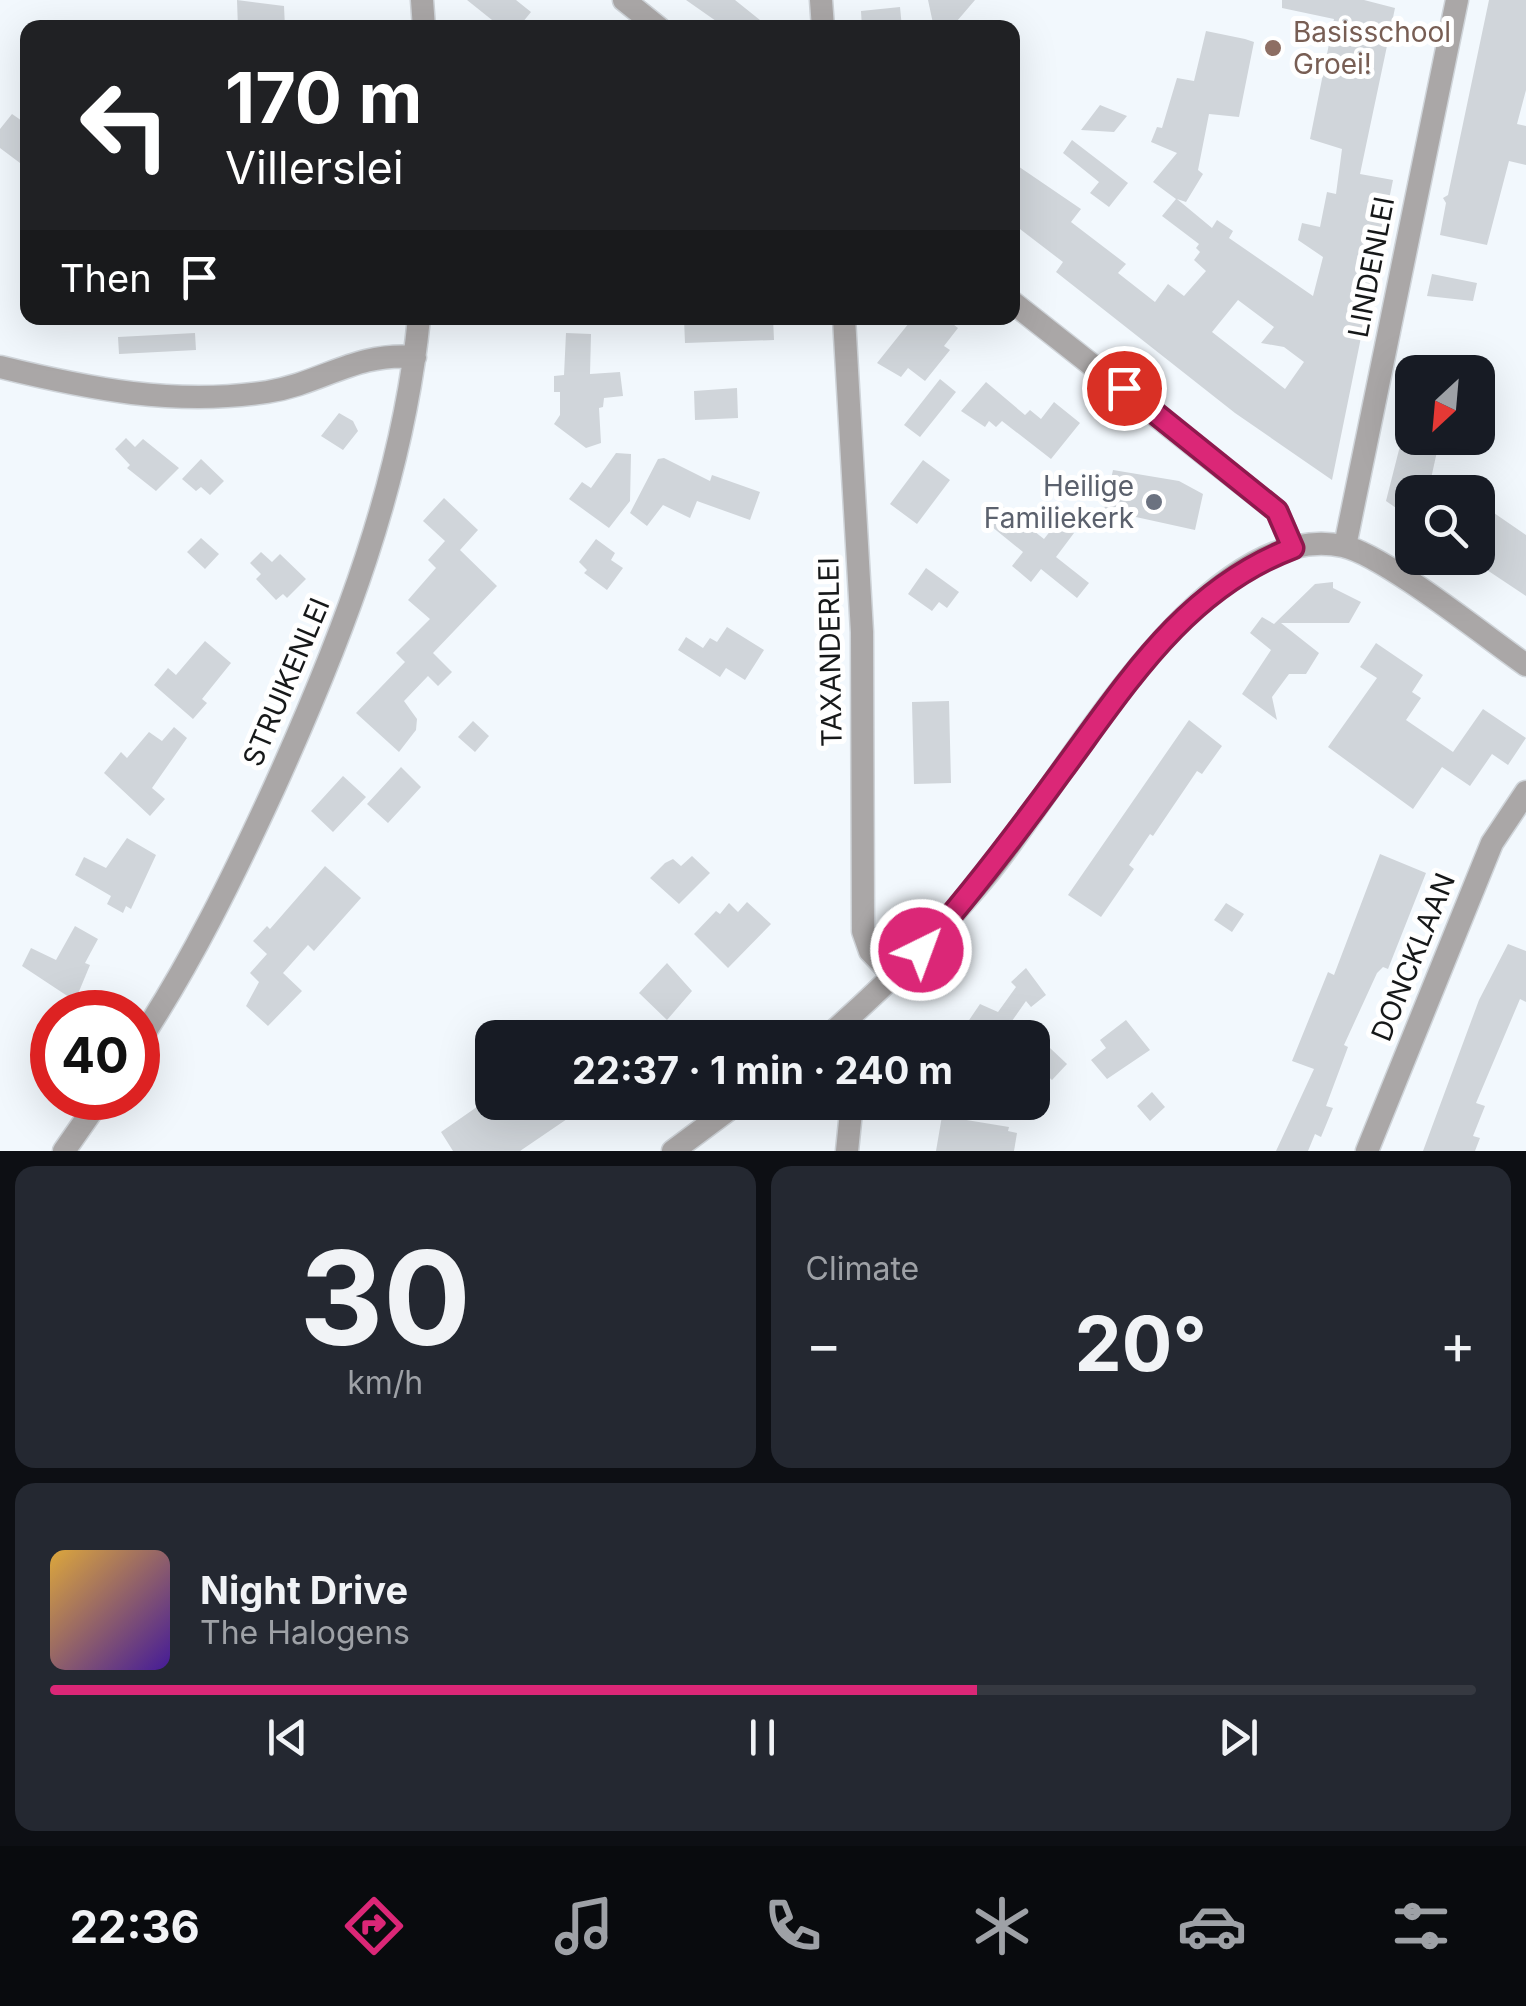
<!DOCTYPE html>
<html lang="en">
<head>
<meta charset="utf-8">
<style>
	:root { --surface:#171b24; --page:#242831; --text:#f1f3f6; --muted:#9ea1a6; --line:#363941; --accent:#db2777 }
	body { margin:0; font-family:Inter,sans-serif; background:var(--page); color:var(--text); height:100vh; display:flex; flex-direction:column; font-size:38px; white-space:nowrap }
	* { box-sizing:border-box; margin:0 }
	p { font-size:32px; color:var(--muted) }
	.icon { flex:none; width:55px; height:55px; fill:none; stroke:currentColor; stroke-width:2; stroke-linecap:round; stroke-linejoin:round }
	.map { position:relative; height:1151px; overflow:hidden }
	.sheet { display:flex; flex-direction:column; gap:15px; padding:15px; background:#0d0f14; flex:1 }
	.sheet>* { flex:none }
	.top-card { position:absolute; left:20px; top:20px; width:1000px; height:305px; border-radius:20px; box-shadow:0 10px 40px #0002; background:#202124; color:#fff; overflow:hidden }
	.needle { width:65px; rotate:206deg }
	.buttons { position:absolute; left:1395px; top:355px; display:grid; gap:20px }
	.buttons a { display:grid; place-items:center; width:100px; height:100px; border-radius:20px; background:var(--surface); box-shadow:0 10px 40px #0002; font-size:50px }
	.speed { position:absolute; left:30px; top:990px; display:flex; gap:20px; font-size:50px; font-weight:700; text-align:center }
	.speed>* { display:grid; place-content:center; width:130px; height:130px; border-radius:50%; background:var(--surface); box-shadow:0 10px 40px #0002; line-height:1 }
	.speed .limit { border:15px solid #d22; background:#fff; color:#111 }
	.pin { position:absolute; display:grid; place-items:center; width:85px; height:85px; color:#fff; margin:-42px; border:5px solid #fff; border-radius:50%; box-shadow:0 2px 10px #0007 }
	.me { position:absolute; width:110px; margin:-55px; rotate:42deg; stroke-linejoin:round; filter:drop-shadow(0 0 8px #0008) }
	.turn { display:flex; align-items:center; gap:35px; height:210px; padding:0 40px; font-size:45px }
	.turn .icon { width:130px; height:130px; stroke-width:2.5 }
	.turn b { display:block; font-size:70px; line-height:85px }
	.then { display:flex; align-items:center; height:95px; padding:0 40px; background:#0003; gap:20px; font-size:38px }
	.big { font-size:75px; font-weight:700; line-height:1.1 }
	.sheet .tile { flex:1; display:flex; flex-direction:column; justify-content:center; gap:15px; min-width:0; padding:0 35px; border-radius:20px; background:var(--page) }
	.sheet .dial { align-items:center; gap:0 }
	.dial b { font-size:130px; line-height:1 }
	.song { display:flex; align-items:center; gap:30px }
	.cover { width:120px; height:120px; border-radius:15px; background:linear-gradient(135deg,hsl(40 70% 55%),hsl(260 70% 35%)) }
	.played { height:10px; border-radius:5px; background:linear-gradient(90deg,var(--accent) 65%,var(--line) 65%) }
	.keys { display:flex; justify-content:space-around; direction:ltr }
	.heat { display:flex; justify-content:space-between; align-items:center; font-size:55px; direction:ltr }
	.sheet .tiles { flex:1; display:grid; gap:15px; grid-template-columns:1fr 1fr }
	.tile:last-child { grid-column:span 2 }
	.trip { position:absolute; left:475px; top:1020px; width:575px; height:100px; border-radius:20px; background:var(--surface); box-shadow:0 10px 40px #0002; font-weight:700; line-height:100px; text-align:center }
	.dock { display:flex; height:160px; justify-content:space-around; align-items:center; background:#090b0e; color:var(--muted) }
	.dock .icon { width:70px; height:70px }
	.dock .current { color:var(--accent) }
	.dock b { font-size:45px; color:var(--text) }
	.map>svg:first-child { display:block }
</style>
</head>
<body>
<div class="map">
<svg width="1526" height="1151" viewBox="0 0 1526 1151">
	<rect width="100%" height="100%" fill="#f2f8fd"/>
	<path fill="#d0d5da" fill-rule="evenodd" d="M237,0l47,6 1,22h-47z
		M467,0h49l15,12 -13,16h-16z
		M686,0h49l35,28h-44z
		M928,0h47l-24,28h-17z
		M1282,0h82l31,8 -35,166 33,6 -61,300 -97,-67 -179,-141 7,-10 -51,-39v-61l69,47 -10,13 55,42 -8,9 37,29 13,-18 16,12 22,-25 -12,-11 6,-8 -4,-4 3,-4 -37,-28 14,-17 -23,-17 24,-29 -26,-11 6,-15 5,1 15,-50 17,3 12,-50 39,8 9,3 -15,75 -30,-3 -11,56 5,4 -17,28 -9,-3 35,29 5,-8 16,11 -4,7 84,58 10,-39 -25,-17 4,-17 18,4 7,-35 9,2 6,-45 -32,-10 24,-120 -52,-11zM1238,300l36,27 -13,16 23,4 20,15 -19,27 -73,-57z
		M1489,0h37v90l-9,34 9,2v39l-17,-4 -22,84 -47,-10 6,-32 -3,-5 5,-3z
		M900,7l2,21h-40l-1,-17z
		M1100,105l27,11 -13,16 -33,-2z
		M12,114l16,11v44l-28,-21v-19z
		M1072,140l56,43 -19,24 -19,-14 9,-11 -36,-29z
		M1432,274l45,9 -4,18 -46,-5z
		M773,318l1,22 -89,3 -1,-24z
		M913,318h32l13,10 -14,18 6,4 -25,31 -17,-13 -7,9 -24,-14z
		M195,333l1,17 -77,4 -1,-17z
		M566,333l25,1 -1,40 30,-2 3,24 -19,2 -1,9 -4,1 2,35 -15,5 -32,-24 6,-9v-23h-6v-16l10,-1z
		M940,379l16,13 -36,45 -16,-12z
		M986,382l39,33 5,-5 11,9 13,-17 26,21 -29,36 -49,-38 -6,6 -7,-6 -4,6 -24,-16z
		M737,388l1,30 -43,2 -1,-29z
		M339,413l14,8 5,10 -15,19 -22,-14z
		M126,438l9,9 8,-8 36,29 -23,23 -29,-23 3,-3 -15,-16z
		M1402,438h38l-12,54h-16v27l-26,-18z
		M616,453l15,1 -1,47 -21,27 -40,-29 13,-17 9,6z
		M664,458l46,23 2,-6 48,17 -10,28 -53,-19 -7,17 -27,-13 -16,21 -17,-13 28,-54z
		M201,459l23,22 -14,14 -9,-8 -5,4 -14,-12z
		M923,460l27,20 -33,44 -27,-20z
		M1113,470l66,11 24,13 -8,36 -91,-20z
		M444,498l34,32 -18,20 37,36 -64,67 19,19 -14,14 -10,-10 -24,25 13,18 -1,11 -17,22 -43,-39 49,-51 -9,-9 34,-34 -22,-19 28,-32 -8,-8 17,-19 -22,-20z
		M1478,502l48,33v61l-48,-32z
		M1000,504l44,35 14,-18 16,12 -18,24 33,26 -12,15 -36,-29 -10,13 -19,-16 11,-14 -37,-30z
		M201,538l18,16 -14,15 -18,-17z
		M596,539l19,14 -4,7 12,8 -16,22 -23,-17 3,-3 -8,-8z
		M261,552l11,10 8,-8 26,25 -19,19 -4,-4 -7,6 -20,-21 5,-5 -11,-11z
		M926,568l33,24 -12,16 -8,-6 -7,9 -24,-17z
		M1333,582v6l28,14 -12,21h-68l38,30 -13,21h-17l-17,23 5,23 -35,-26 29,-44 -21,-17 12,-16 12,7 41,-40z
		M727,627l37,23 -19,30 -19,-12 -6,9 -42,-27 8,-13 17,11 7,-10 7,4z
		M205,641l26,22 -29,36 5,4 -14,16 -39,-34 14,-17 8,7z
		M1376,643l47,32 -11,17 9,6 -15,22 47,32 30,-43 43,29 -18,27 -16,-11 -22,32 -28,-19 -29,42 -85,-62 49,-69 -17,-11z
		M949,701l2,82 -37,1 -2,-82z
		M1189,720l33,26 -20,28 -5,-3 -44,65 -3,-2 -21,31 5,4 -33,48 -33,-22z
		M473,721l16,15 -14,16 -17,-15z
		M174,727l13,11 -35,50 13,11 -15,17 -46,-43 17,-21 6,6 22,-26 13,9z
		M401,767l20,20 -33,36 -21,-19z
		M343,776l23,21 -33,35 -22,-21z
		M127,838l29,17 -25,54 -5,-3 -3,7 -16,-9 4,-8 -36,-21 9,-18 22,11z
		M1380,854l46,19 -38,96 -5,-2 -6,6 -33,72 4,2 -22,59 7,2 -12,29 -6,-3 -7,17h-32l38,-82 -22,-8 36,-89 6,3z
		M692,856l18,17 -31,31 -29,-26 15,-15 8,-4 8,7z
		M325,866l36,32 -47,53 -6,-6 -25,28 19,18 -34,35 -22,-20 13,-24 -9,-9 17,-19 -14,-13 14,-15 3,3z
		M747,902l24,22 -43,44 -34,-34 22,-23 4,3 9,-11 9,9z
		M1226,903l18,11 -12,18 -18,-12z
		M75,926l23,13 -13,24 5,2 -15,36 -53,-35 9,-18 25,12z
		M1508,944l18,7v51l-6,-3 -44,104 9,3 -12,30 7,2 -5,13h-52l56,-151z
		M667,963l25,28 -25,29 -28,-27z
		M1026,968l20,27 -15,12 -5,-6 -26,37h-43l23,-34 18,8 18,-25 -5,-5z
		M1126,1020l24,30 -43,29 -16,-19 15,-12 -6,-8z
		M1050,1048l17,16 -15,16 -17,-15z
		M1152,1092l13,15 -15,14 -13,-15z
		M484,1102h108l-72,49h-67l-12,-19z
		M942,1116l67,11 -1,4 9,2 -3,18h-78z"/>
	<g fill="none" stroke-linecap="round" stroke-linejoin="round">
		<defs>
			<path id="minor" d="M422,0l2,28
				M624,0l35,28
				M821,0l2,28
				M1012,302l265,209 16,37
				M844,318l18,314 1,299 7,20 23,24
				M0,367c89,22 175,39 267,25 56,-9 88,-40 148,-35
				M1345,546l112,-546
				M826,1038c59,-52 115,-107 164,-167 73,-89 214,-355 353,-325 41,9 143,91 183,119
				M138,1043c53,-80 96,-168 136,-255 68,-150 129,-306 145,-470
				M64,1151l37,-53
				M673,1151l66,-49
				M847,1151l5,-49
				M1367,1151l125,-308 34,-51"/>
		</defs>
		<use href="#minor" stroke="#cfd4d9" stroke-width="25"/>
		<use href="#minor" stroke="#aaa7a7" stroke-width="22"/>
	</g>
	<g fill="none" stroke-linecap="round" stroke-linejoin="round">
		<defs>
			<path id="route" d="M921,950c51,-57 96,-117 141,-179 65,-88 123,-182 231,-223l-16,-37 -153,-123"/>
		</defs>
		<use href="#route" stroke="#8e194d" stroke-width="25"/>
		<use href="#route" stroke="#db2777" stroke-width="18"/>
	</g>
	<circle fill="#8d6e63" stroke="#fff" stroke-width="4" cx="1273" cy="48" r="10"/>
	<circle fill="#6b7280" stroke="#fff" stroke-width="4" cx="1154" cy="502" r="10"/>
	<g text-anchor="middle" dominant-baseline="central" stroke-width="10" stroke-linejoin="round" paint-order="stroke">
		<g font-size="28" fill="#785e54" stroke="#fff" text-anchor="start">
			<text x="1293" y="32">Basisschool<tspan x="1293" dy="32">Groei!</tspan></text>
		</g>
		<g font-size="28" fill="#161819" stroke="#fff">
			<text transform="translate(1371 267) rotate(-79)">LINDENLEI</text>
			<text transform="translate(830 652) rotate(-91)">TAXANDERLEI</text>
			<text transform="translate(286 682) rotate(-67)">STRUIKENLEI</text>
			<text transform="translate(1413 957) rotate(-68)">DONCKLAAN</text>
		</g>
		<g font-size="28" fill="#5b616d" stroke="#fff" text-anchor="end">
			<text x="1134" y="486">Heilige<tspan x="1134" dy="32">Familiekerk</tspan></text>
		</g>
	</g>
</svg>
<div class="buttons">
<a><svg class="needle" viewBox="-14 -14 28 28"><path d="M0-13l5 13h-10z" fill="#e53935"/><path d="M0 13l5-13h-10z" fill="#9ea1a6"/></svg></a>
<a><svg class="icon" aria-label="search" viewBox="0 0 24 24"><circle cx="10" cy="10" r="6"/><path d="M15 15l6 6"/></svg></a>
</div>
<div class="speed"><div class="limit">40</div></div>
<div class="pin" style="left:1124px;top:388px;background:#d93025"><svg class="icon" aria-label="arrive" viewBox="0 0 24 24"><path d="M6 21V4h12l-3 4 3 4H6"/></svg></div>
<svg class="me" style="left:921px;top:950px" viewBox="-20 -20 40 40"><circle r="17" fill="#db2777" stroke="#fff" stroke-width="3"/><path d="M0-11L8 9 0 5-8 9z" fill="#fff"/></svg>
<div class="trip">22:37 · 1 min · 240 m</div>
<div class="top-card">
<div class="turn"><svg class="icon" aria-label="left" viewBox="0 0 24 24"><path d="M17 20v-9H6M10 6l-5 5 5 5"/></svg><div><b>170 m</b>Villerslei</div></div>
<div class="then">Then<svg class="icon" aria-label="arrive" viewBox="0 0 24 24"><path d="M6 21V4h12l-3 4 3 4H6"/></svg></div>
</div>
</div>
<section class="sheet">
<div class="tiles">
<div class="tile dial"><b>30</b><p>km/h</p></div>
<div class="tile"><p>Climate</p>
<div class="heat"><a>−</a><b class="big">20°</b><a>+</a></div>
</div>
<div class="tile">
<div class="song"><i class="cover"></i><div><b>Night Drive</b><p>The Halogens</p></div></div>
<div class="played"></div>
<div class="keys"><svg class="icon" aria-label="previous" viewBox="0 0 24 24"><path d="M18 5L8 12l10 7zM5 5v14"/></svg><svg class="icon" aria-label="pause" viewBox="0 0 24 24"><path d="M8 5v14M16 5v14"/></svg><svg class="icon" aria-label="next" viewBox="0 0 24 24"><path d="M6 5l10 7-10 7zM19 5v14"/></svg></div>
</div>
</div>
</section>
<nav class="dock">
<b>22:36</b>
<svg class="icon current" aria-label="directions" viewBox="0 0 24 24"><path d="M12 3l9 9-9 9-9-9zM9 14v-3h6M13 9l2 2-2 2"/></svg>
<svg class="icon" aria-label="music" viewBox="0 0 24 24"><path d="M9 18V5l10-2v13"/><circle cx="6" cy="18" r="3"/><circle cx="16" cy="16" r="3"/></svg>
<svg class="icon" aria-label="phone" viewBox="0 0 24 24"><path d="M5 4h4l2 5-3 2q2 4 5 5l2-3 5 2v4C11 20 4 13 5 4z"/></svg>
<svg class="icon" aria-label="climate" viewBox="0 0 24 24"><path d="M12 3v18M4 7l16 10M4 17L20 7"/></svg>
<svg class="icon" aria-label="car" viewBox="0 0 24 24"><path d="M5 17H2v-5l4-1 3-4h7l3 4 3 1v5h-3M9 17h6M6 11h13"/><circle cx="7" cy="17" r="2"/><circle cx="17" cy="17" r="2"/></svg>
<svg class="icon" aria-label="filters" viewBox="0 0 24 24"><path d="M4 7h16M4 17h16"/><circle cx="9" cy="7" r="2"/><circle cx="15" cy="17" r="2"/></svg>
</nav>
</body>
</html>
